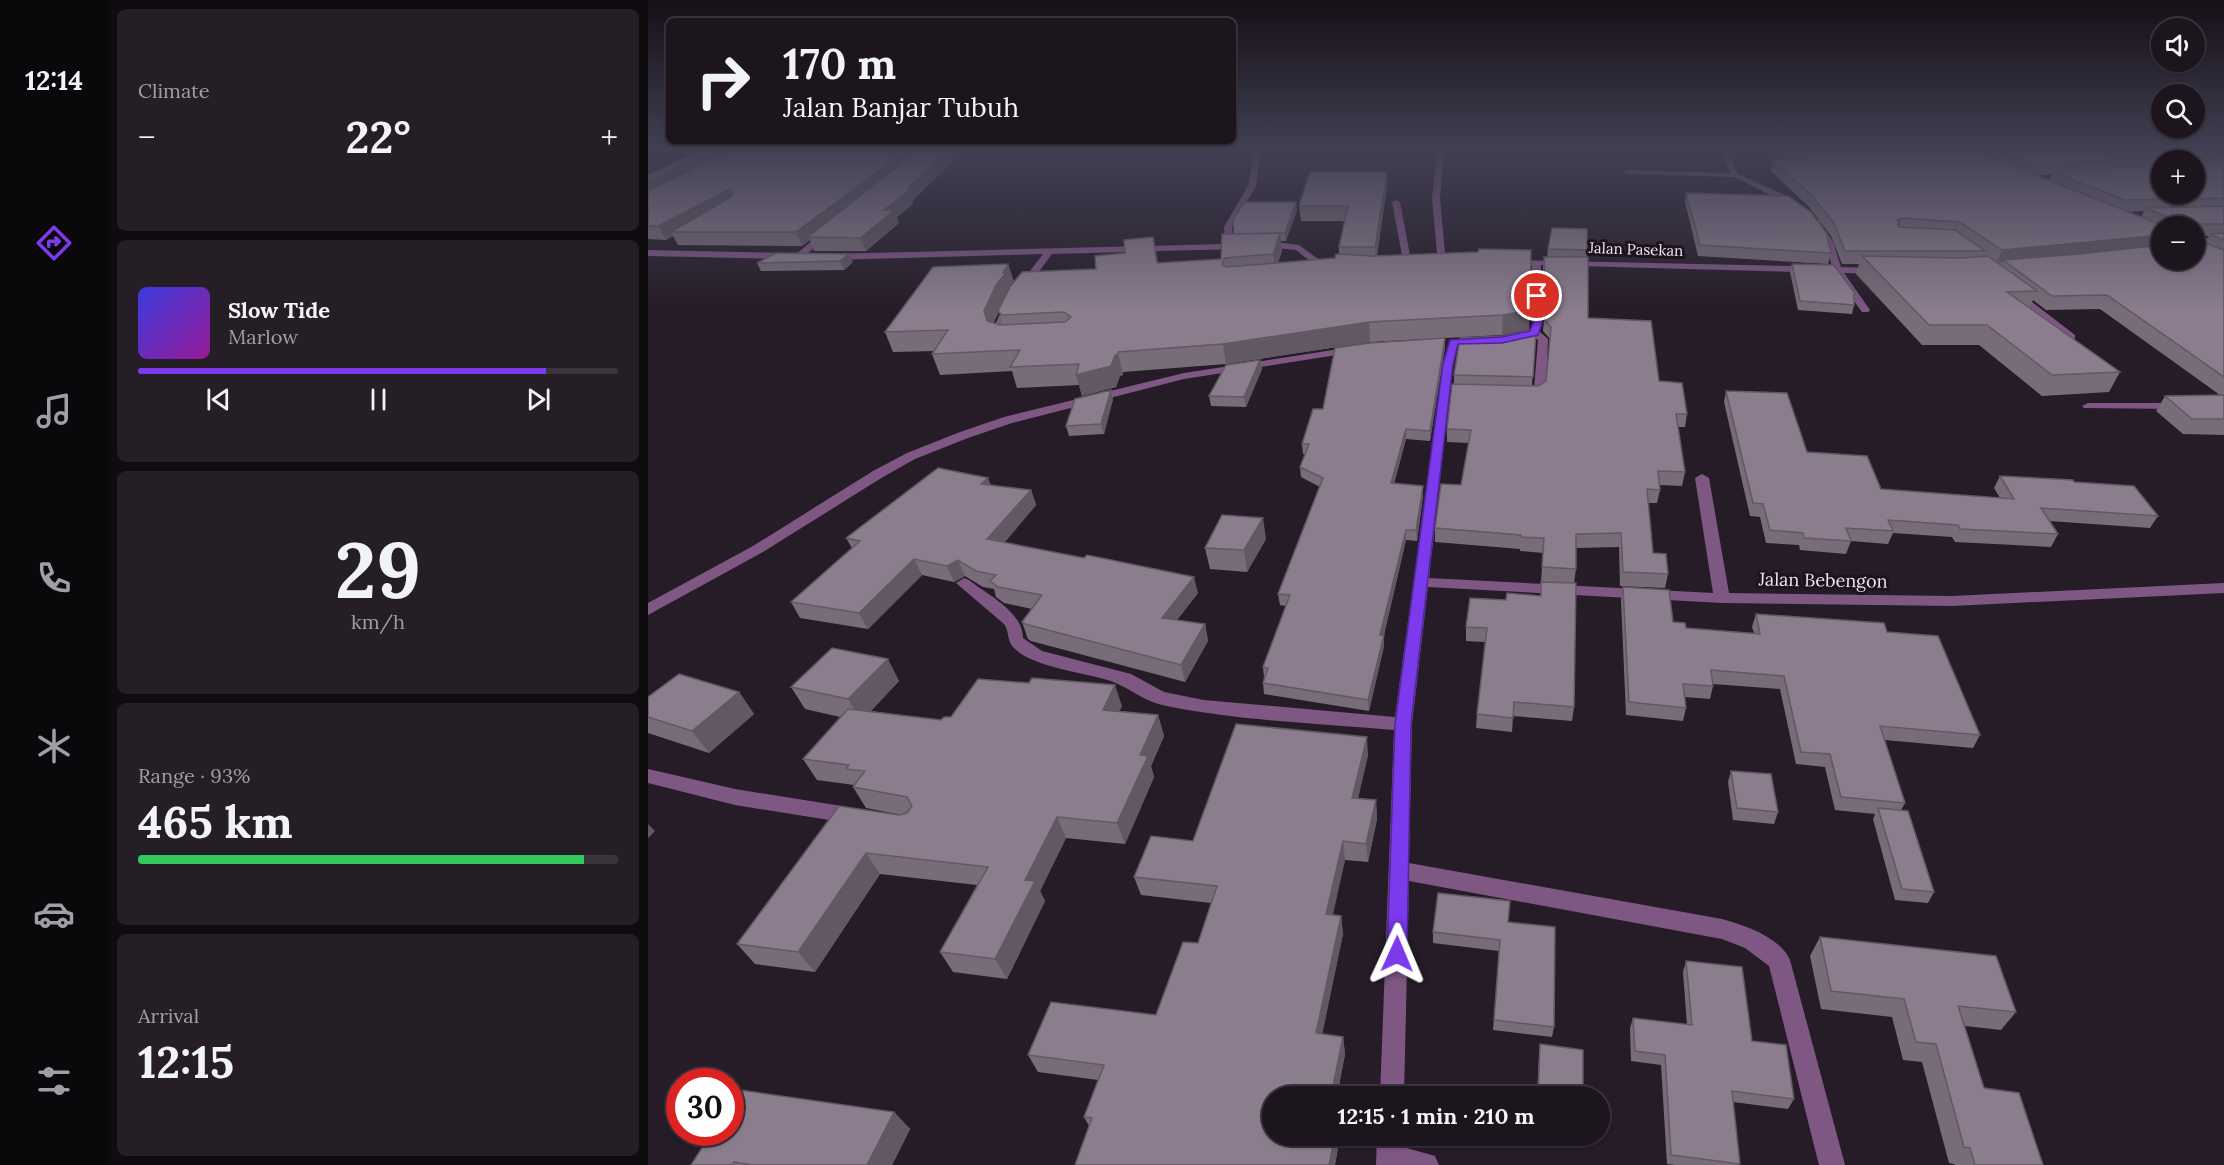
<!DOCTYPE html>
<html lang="en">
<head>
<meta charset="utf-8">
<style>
	:root { --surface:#1c151e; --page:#251e27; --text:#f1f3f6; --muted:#a09fa4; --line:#3a343c; --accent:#7c3aed }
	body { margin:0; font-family:Lora,serif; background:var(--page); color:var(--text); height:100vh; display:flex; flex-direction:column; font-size:22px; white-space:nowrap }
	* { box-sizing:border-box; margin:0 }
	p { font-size:20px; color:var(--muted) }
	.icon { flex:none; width:33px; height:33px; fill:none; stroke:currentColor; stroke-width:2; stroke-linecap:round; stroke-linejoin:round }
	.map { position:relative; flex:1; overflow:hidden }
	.details { display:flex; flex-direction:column; gap:9px; padding:9px; background:#0f0c10; width:540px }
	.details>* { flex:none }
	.top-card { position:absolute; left:18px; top:18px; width:570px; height:126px; border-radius:9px; box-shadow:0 2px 4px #0004,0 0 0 2px var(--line); background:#1c151e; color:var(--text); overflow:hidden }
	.tools { position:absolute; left:1503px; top:18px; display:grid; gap:12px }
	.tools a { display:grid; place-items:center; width:54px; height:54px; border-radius:50%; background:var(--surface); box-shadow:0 2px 4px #0004,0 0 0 2px var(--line); font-size:30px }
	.speed { position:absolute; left:18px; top:1068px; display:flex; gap:12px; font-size:30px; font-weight:700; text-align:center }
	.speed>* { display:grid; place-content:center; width:78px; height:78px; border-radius:50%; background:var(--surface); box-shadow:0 2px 4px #0004,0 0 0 2px var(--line); line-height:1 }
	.speed .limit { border:9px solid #d22; background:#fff; color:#111 }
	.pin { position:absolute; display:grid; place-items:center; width:51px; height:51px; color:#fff; margin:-26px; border:3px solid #fff; border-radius:50%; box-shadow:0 2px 6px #0007 }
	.me { position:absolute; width:66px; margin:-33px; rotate:1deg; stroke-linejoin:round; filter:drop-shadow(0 0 4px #0008) }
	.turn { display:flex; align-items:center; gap:21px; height:126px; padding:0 18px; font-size:27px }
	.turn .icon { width:78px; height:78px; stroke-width:2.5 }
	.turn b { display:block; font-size:42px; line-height:51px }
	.big { font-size:45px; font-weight:700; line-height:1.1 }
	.details .tile { flex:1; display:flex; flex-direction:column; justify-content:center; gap:9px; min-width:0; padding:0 21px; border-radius:9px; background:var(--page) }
	.details .dial { align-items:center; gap:0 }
	.dial b { font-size:78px; line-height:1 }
	.song { display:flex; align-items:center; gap:18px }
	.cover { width:72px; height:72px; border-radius:9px; background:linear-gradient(135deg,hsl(240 70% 55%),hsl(300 70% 35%)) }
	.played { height:6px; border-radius:3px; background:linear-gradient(90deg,var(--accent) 85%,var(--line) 85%) }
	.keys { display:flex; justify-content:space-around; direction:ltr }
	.heat { display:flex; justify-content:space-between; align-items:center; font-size:33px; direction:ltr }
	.charge { height:9px; border-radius:4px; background:linear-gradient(90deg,#34c759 93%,var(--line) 0) }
	.trip { position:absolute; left:614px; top:1086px; width:348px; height:60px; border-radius:30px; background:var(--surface); box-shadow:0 2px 4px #0004,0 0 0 2px var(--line); font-weight:700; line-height:60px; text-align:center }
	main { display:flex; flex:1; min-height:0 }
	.tab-bar { display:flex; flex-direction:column; width:108px; justify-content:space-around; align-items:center; background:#0b080c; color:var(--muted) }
	.tab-bar .icon { width:42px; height:42px }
	.tab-bar .current { color:var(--accent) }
	.tab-bar b { font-size:27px; color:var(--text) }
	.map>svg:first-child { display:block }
</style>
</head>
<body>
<main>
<nav class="tab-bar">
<b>12:14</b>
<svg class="icon current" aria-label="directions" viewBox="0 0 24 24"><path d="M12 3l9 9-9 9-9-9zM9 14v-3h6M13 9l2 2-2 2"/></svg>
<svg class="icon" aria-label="music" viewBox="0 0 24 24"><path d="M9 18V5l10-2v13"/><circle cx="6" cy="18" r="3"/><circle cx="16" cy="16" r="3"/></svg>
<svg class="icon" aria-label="phone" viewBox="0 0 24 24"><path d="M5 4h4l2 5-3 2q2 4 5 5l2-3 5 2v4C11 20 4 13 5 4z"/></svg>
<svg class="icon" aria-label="climate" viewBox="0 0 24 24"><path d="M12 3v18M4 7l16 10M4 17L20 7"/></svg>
<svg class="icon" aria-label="car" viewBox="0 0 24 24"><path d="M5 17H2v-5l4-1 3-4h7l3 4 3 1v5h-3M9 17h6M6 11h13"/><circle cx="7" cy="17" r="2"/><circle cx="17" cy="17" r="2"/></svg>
<svg class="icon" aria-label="filters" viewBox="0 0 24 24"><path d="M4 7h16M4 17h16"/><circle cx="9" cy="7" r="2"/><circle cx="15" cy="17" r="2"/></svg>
</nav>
<section class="details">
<div class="tile"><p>Climate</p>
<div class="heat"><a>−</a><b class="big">22°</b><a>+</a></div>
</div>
<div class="tile">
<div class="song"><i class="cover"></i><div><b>Slow Tide</b><p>Marlow</p></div></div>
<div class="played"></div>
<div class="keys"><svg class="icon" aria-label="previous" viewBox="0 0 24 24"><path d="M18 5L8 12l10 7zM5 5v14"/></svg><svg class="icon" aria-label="pause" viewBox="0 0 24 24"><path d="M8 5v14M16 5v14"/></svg><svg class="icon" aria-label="next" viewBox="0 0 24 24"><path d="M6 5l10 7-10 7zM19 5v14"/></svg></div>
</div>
<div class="tile dial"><b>29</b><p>km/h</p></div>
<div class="tile"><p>Range · 93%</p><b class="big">465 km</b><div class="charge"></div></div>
<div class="tile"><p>Arrival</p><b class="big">12:15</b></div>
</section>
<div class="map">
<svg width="1576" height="1165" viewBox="0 0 1576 1165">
	<rect width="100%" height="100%" fill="#261c28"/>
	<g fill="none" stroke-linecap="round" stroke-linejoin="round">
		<path fill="#7e5783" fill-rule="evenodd" d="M607,148h6l-5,38 -24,41 1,17 43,-2 23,3 22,16 14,4v4l-20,-4 -19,-15 -20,-2 -224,6 -38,51 -12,26 2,5 8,4 -5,3 -11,-3 -4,-9 12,-26 39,-51 -212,6 -4,-3 4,-3 394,-10 -1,-17 24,-41z
			M790,148h6l-4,50 6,65 -4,3 -4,-3 -6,-65z
			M1071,148h6l13,26 47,21 15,11v4h-6l-15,-11 -45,-22 -107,-3 -4,-2 4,-2 103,3z
			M748,200l4,2 12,64 -4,3 -4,-3 -12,-64z
			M1168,220h3l14,22 8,25 37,1 5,3 -5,3 -34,-1 26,37 -2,2h-6l-28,-39 -293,-8 -1,67 8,7 -2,51c-6,7 -18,11 -25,4l13,-5 4,-49 -5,-3 -16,4 -5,-3 20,-9v-64h-20l-4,-3 1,-2 323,7 -7,-25 -13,-20z
			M175,232l7,2 -29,25h-6v-4z
			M1546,238h30v6h-30z
			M0,250l141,3 4,3 -4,3 -141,-3z
			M1365,292h6l56,43v4h-8l-54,-43z
			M830,338l4,1v4l-24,2 -5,19 -24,214 284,15 -18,-115 7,-4 7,4 20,115 223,3 272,-13v10l-272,13 -230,-3 -294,-16 -16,137 -3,139 313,56c22,6 58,18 68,41l55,205h-26l-50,-199 -24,-18 -23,-9 -313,-58 -5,215h-24l14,-366c-77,-7 -157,-9 -232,-25 -21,-5 -37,-21 -58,-26 -24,-7 -73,-13 -90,-31 -8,-8 -4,-16 -10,-24l-48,-41 8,-5 5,2c19,15 54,32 54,58l19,13 89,23 33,18 40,8 191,17 48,-353 7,-24z
			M704,347l4,1v4l-172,27 -172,44 -44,15 -53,21 -32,18 -120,75 -115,63v-12l105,-57 120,-75 34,-18 53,-21 44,-15 180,-44z
			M1440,403h91l6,3 -6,3 -95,-1 -2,-2z
			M0,769l87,20 119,19 7,2 3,6 -3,6 -7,2 -119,-19 -87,-22z
			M729,1136h26v11l32,9 4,9h-63z"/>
	</g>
	<path fill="#786c79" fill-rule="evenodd" d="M58,148h261l-55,53 1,3 -16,13 2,6 -33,28h-52l-4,-11 -8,6 -124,-1 -5,-9 -7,4 -18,-1v-64z
		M1119,148h457v287l-41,-1 -27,-23 9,-15 55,-1 -120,-86 -54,1 -13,-10 -4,8 91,64 -11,20 -67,4 -63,-51h-57l-66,-71 3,-10h-17l-11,-28 -22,-29 -38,-36 2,-11h13zM1514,160h32l-32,34zM1404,174l-3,7 -13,-6h5zM1496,211l-3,6 -14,-5zM1514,226h32l-32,34zM1550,236h11l-4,7 -6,-2z
		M739,186l-10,70 101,-4 51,77 -27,6 -132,7 -144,22 -103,8v3l-3,1 -4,11 -34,9 -3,-11 -62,3 -5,-17 -72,4 -8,-21 3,-3 -42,1 -8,-20 123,-68 6,18 -2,3 84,-16 57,-32 5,26 63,-4 13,-25 63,-24 -11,31h-5l1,10 -4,12 57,-5 4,-4v-7l6,-26h-44l-2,-15zM351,311l4,14h-3l-7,-2z
		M1038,193l145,60 -3,11 -130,-8 -13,-54z
		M900,249l39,1v7l1,61 71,63 28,33 -2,13h-7l7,45 -3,14 -23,-1 1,5 -3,13h-9l5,50 15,21 -3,14 -45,-2 -1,-39 -43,1v21l-2,14v124l-2,14 -59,-5 -1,16 -36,-4 1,-14 8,-72 -19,-1v-14l40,-27 34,-4 3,-43 -23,-2v-2l-85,-7v-14l26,-43 8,-42 -22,-1v-13l7,-45v-9l82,-43 -4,53 6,1 8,-5 4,-42 -7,-8 1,-12 1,-4 -2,-47 1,-11h3z
		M128,253l77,9 -9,8 -83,1 -4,-8z
		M1144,264l62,41 -2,9 -54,-4 -8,-38z
		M797,338v9l-15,94 -24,-2 -12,45 29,12 -6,45 -11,-1 -22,95v11l-15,65 -105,-17 -1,-11 1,-5 -1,-11 23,-61 -6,-1 -2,-11 42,-107 -19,-10 -1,-10 5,-13h-2l-1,-10 21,-35z
		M612,360l2,9 -16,38 -35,-1 -2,-10z
		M463,390l2,9 -9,35 -35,2 -3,-10z
		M1078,391l81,61 74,37 119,9 -6,-10 6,-12 74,6 84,34 -8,12 -101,-7 9,13 -7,13 -96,-5 -3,-5 -59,-4 -5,11 -37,-3 -5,13 -46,-4 -1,-5 -33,-2 -6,-26 -10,-1 -26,-114z
		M343,485l40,5 5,15 -32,38 194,50 -21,27 28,4 3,17 -23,41 -154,-41 -3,-2 -6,-17 10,-13 -28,-6 -8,-6 -2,-8 -11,-2 -18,-11 -11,6 -32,-7 -54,54 -68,-11 -9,-16 61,-54 -6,-10z
		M618,539l-19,33 -37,-3 -5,-21z
		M975,587l50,35 13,6 68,5 -2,-6 4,-13 131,18 93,103 -7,13 -88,-8 20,63 -4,7 33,82 -6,11 -33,-3 -22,-81 2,-5 -40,-4 -10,-43 -29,-3 -16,-75 -67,-5v2l-3,13 -25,-2 1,11 -3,13 -57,-6 -5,-115z
		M251,681l-28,30 70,9 10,-3 171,-11 -3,5 39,4 6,21 -13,30 3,11 -29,67 -59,-6 -26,53 5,10 -38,78 -54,-7 -13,-20 37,-67 -97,-11 -65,98 -60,-8 -18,-20 162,-129h3l-36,-7 -13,-21 1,-2 -37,-5 -14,-21 37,-42 -35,-8 -14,-22z
		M91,692l15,22 -45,39 -61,-20v-36z
		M720,755l-10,43 18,2 1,19 -9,43 -23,-2 -13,55 9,1 2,18 -21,100 21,3 2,17 -8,42h-65v40h68l-5,29h-260l14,-39 -5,-9 14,-37 -60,-8 -10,-17 128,-40 42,-72 13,-40 -70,-8 -7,-18 59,-36z
		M1083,771l47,41 -4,12 -41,-4 -5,-38z
		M860,922l46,105 -2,10 -59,-7 6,-79 -66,-8v-11z
		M1172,937l196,75 -15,18 -36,-4 19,62 59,77h-88l-1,-1 -5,-1 -27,-101 -19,-2 -11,-43 -71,-8 -11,-53z
		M1038,961l66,80 42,58 -6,10 -55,-7 6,63h-64l-8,-1 -6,-99 -30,-4 -1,-33 3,-10 54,7 -4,-53z
		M892,1044l43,52h-46l2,-41z
		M246,1112l16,17 -18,36h-201z"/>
	<path fill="#615863" d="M69,148h23l-92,49v-15z
		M261,148h19l-120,89 2,3 -8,6 -6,-14z
		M303,148h16l-55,53 1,3 -16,13 2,6 -33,28 -6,-13 24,-28z
		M739,172v14l-11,76 -1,-15z
		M82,189l6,13 -65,30 2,4 -7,4 -8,-14z
		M648,202l1,8 -11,31 -1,-8z
		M1254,218l-4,12 -1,-10z
		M632,233l2,18 -7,21 -2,-18z
		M1514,235v12l-156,15 -3,-2 -1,2 -5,1 5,-13z
		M201,254l4,8 -9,8 -4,-9z
		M360,264l6,18 -24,48 -6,-19z
		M882,310l-1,19 -27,6 1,-20z
		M721,322l1,20 -144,22 -3,-20z
		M797,338v9l-15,94v-10z
		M470,352l5,23 -3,1 -4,11 -34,9 -6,-21z
		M612,360l2,9 -16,38 -2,-10z
		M463,390l2,9 -9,35 -3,-10z
		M758,429v10l-15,55v-11z
		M340,478l6,15 -13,-9z
		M775,486v10l-6,45 -1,-11z
		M383,490l5,15 -42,50 -7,-16z
		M615,518l3,21 -19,33 -3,-22z
		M758,530v10l-25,106 -1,-11z
		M266,559l8,16 -54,54 -9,-16z
		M310,560l7,16 -11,6 -7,-16z
		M546,577l4,16 -32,41 -4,-16z
		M557,624l3,17 -23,41 -4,-17z
		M736,635v11l-15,65 -1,-11z
		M240,659l11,22 -38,40 -13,-22z
		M467,685l7,21 -12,24 -7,-20z
		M91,692l15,22 -45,39 -17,-22z
		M510,715l6,21 -13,30 3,11 -29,67 -8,-21 23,-68z
		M719,737l1,18 -14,61 -2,-18z
		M728,800l1,19 -9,43 -2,-18z
		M409,817l9,21 -26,53 5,10 -38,78 -12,-20 30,-79z
		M0,824l7,7 -7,7z
		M695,841l2,19 -16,73 -3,-19z
		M218,853l14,21 -65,98 -17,-20z
		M693,916l2,18 -24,116 -3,-17z
		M695,1037l2,17 -8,42h-6z
		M246,1112l16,17 -18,36h-25z
		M687,1136h5l-5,29h-6z"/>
	<path fill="#8b7d8d" stroke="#615863" stroke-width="1.5" d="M58,148h11l-69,34v-7z
		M86,148h175l-113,84h-125l60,-35 1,-6 -2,-2 -72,37h-10v-35z
		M273,148h30l-44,41 2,2 -25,19h11l-35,28 -52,-1z
		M1138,148h182l196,78h-2v9l-160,15 -42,-28 -58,-4 -5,2 2,7 56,3 30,21h-140l-11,-28 -22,-27 -39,-36h33z
		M1344,148h232v6l-26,2 2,7h24v35l-99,2 -72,-28 109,-7v29h32v-34h-25v-2l-2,-2 -132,9z
		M662,172h77l-12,75h-36l9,-41h-49z
		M1038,193l102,3 23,16 15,20 5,21 -131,-8z
		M596,202h52l-11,31 -51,1 -1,-14z
		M1576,206v18h-24l-2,2 1,15 25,9v127l-117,-82 -55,1 -49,-36 76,-6 83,-9v15h32v-34h-25h1v-8l-24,-10z
		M904,228l35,1v21l-39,-1z
		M632,233l-7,21 -49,4 -2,7 5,2 108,-9 1,-4 37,2 105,-4 1,-3 52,1 -1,60 -27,5 -134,7 -146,22 -105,8v3h-3l-4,11 -35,9 3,-11 -69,3 10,-17 -88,4 16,-24 -63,2 48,-65 75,-3 -5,9h3l-10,12 -12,26 3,10 13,4 65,-3 6,-5 -7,-5 -62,3 -4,-4 12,-24 12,-15 74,-3 -1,-13 30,-3 -1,-13 29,-3 4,26 64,-4 1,-25z
		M1576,233v7l-14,-6z
		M128,253l73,1 -9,7 -83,2z
		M1214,256l99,2 27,-2 49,35 -30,1 113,80 -68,3 -65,-50h-58z
		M896,257h44v61l63,3 8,60 23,2 5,31h-11l9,58 -27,-1 2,19 -13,-1 6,64 13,1 2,20 -45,-2 -2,-39 -45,1v35l-34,-2 2,-29 -23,-1v-2l-86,-7 6,-44 20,1 10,-55 -24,-1 5,-45 86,2 8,-5 5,-54 -7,-8 2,-8z
		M1144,264l42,1 20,27v13l-54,-4z
		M885,329l3,3 -3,45 -79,-2 6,-37 43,-2z
		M797,338l-15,93 -24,-2 -15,54 32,3 -7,44h-10l-26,105h4l-16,65 -105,-17 5,-15 -5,-1 27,-72 -12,-1 45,-116 -23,-11 9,-23h-7l11,-35h10l12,-61 35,-5z
		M612,360l-16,37 -35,-1 17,-31z
		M463,390l-10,34 -35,2 9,-27z
		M1078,391l61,2 20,59 60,4 14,33 133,10 -14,-23 73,4 1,2 60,4 24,30 -117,-8 17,26 -98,-5 -2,-4 -70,-5 5,11 -47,-3 5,13 -47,-3 -1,-5 -33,-3 -7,-26 -10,-1z
		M1576,395v24h-32l-27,-23z
		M290,468l50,10 -7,6 50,6 -44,49 97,19 3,-3 107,22 -32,41 43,6 -24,41 -156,-41 -3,-2 20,-27 -44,-8 -8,-6 6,-6 -20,-4 -18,-11 -11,6 -33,-7 -55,54 -68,-11 69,-61 -14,-3z
		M574,515l41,3 -19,32 -39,-2z
		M893,582l35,1 -2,124 -60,-5 -1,16 -36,-4 10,-86 -21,-1 4,-29 36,2 1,-7 34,3z
		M975,587l46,3 4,32 12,1 1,5 74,6 -4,-20 128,9 3,9 51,4 42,99 -100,-9 25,77 -64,-6 -11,-43 -29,-2 -17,-76 -73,-6 2,16 -30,-2 3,24 -57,-6z
		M184,648l56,11 -40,40 -57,-12z
		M31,674l60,18 -47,39 -44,-14v-20z
		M384,678l83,7 -12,25 55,5 -18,40 8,1 -31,67 -60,-6 -32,63 10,1 -40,78 -55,-7 48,-85 -122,-14 -68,99 -61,-8 102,-138 60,9 8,-2 5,-7 -5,-9 -54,-10 12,-16 -19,-2 3,-4 -46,-6 45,-50 93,11 3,-3h7l27,-38 51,4z
		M588,724l131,13 -15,61 24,2 -10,44 -23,-3 -17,73 15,2 -25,117 27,4 -12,59h-59v40h63l-6,29h-254l17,-47 -8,-1 20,-52 -76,-10 23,-53 105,13 27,-73 15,1 19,-57 -83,-9 17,-41 42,5z
		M1083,771l40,3 7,38 -41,-4z
		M1230,808l30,3 26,81 -32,-3z
		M790,893l72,8 -2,21 47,5 -1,100 -60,-7 6,-80 -67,-8z
		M1172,937l176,19 20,56 -58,-6 26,82 35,5 24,72h-68l-5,-17 -6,-1 -28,-103 -20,-2 -12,-43 -73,-8z
		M1038,961l56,6 10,74 34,4 8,54 -62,-8 8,73 -69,-9 -6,-100 -30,-4 -2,-33 59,7z
		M892,1044l43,6v46h-45z
		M92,1090l154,22 -27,53h-115l-18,-3 -2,3h-41l21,-33h18v-28z"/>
	<linearGradient id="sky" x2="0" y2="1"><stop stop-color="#150f16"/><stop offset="0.48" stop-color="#414053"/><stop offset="1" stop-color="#414053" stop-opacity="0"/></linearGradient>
	<rect width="1576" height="311" fill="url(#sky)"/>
	<path fill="#7c3aed" stroke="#51269a" stroke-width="1.5" d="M889,294l5,2v27l-4,12 -36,8 -44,1 -5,20 -42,360 -4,230 -3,7 -7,3 -7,-3 -3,-7 8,-230 48,-360 7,-24 52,-3 28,-6 3,-8v-27z"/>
	<g text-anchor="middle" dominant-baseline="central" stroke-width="6" stroke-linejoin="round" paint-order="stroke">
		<g font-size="15" fill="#ede6ee" stroke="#1d121e">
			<text transform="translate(988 249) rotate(2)">Jalan Pasekan</text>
		</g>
		<g font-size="18" fill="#ede6ee" stroke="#1d121e">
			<text transform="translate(1175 580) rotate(1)">Jalan Bebengon</text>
		</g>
	</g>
</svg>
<div class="tools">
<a><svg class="icon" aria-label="sound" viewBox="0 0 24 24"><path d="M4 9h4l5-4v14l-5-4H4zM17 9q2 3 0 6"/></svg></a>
<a><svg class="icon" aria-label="search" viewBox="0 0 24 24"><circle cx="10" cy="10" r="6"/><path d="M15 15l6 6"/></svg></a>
<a>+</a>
<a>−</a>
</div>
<div class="speed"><div class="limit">30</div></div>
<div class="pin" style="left:889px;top:296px;background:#d93025"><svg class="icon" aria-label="arrive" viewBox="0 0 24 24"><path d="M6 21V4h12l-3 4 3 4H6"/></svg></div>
<svg class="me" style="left:749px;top:954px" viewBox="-20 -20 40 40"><path d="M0-17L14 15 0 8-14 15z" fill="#7c3aed" stroke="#fff" stroke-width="4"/></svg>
<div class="trip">12:15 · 1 min · 210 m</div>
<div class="top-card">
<div class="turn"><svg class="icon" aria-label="right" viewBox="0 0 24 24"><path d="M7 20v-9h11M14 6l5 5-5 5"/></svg><div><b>170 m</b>Jalan Banjar Tubuh</div></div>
</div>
</div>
</main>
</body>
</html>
